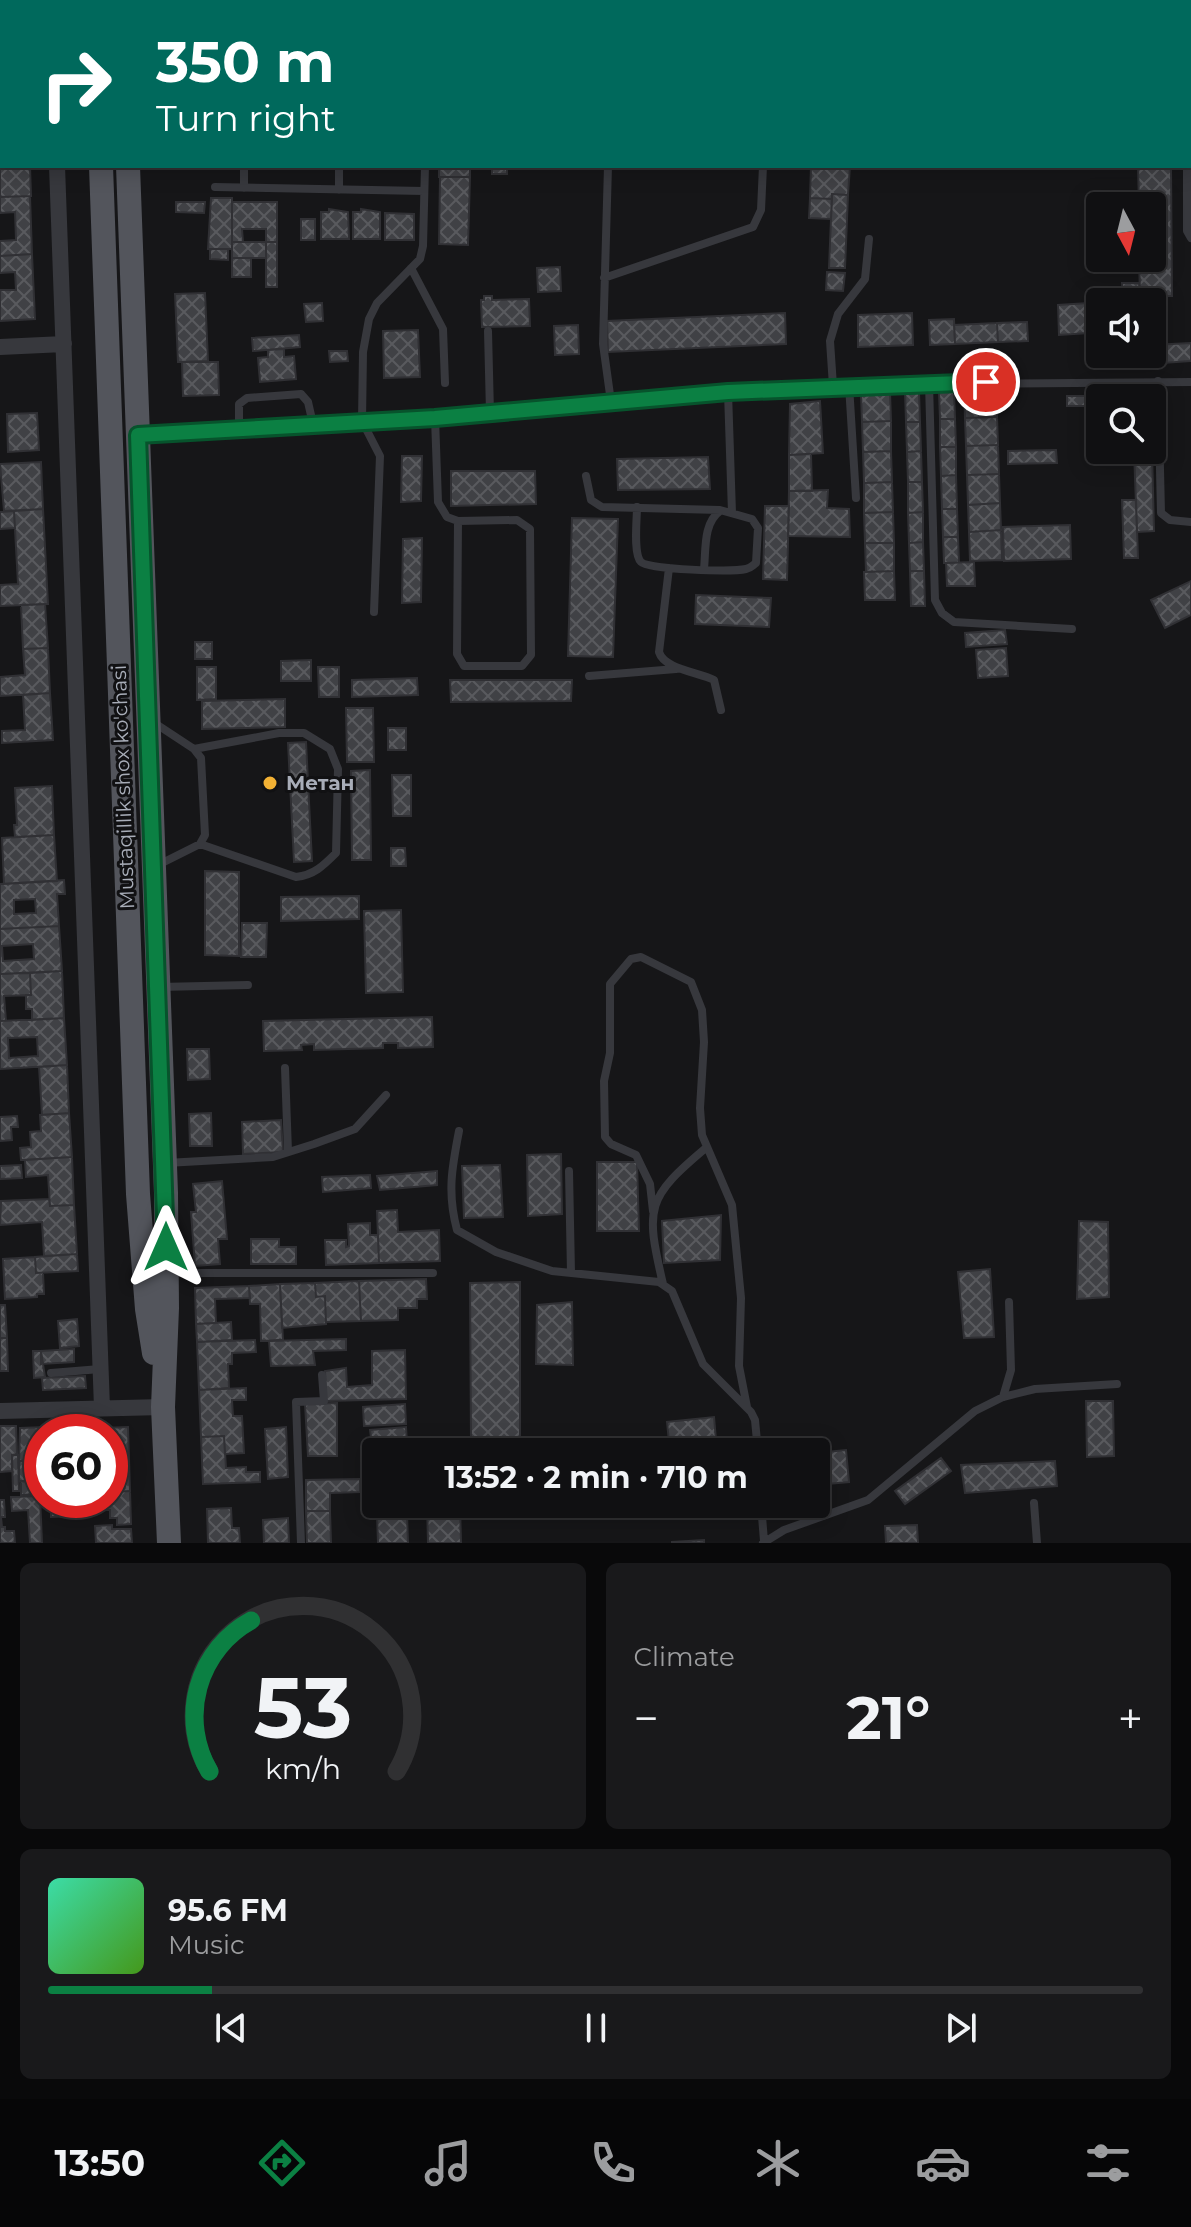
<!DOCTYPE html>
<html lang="en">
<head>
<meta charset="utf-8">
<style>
	:root { --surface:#101012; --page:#19191b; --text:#f1f3f6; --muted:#9c9d9f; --line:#303032; --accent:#0b8043 }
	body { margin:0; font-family:Montserrat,sans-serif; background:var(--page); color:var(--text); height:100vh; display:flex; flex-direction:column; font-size:30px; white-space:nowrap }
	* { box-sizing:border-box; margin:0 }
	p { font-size:26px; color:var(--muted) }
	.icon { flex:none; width:44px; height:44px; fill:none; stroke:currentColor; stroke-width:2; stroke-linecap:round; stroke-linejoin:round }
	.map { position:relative; height:1543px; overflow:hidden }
	.drawer { display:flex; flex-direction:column; gap:20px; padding:20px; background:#09090a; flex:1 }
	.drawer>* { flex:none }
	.banner { position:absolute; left:0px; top:0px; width:1192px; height:168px; box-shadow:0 4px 20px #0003,0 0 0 2px var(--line); background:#00695c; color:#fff; overflow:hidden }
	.needle { width:52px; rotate:173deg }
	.buttons { position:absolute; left:1086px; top:192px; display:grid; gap:16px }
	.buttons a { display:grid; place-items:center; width:80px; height:80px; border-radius:8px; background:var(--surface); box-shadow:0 4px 20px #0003,0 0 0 2px var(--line); font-size:40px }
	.speed { position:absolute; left:24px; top:1414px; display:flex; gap:16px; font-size:40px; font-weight:700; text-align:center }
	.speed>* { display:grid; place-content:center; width:104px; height:104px; border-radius:50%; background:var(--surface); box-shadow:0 4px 20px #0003,0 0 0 2px var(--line); line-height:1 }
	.speed .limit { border:12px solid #d22; background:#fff; color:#111 }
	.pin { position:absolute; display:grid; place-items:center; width:68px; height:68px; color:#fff; margin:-34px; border:4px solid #fff; border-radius:50%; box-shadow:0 2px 8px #0007 }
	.me { position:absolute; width:88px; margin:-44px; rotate:0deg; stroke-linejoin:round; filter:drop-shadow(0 0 6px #0008) }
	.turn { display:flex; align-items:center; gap:28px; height:168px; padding:0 24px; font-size:36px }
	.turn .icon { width:104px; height:104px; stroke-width:2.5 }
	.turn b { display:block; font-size:56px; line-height:68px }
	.big { font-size:60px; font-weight:700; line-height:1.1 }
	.drawer .tile { flex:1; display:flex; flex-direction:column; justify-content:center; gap:12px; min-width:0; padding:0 28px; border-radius:12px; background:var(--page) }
	.drawer .dial { align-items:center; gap:0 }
	.dial svg { height:208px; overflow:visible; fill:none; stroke:var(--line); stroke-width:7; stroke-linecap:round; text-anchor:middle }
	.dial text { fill:var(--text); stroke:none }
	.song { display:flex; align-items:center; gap:24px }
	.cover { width:96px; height:96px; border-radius:12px; background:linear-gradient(135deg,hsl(160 70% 55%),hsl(100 70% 35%)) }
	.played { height:8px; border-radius:4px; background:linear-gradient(90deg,var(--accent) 15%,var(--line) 15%) }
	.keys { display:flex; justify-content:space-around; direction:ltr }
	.heat { display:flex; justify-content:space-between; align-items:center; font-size:44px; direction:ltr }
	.drawer .tiles { flex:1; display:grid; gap:20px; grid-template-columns:1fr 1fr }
	.tile:last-child { grid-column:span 2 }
	.trip { position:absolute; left:362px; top:1438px; width:468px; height:80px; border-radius:8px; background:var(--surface); box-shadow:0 4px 20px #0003,0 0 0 2px var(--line); font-weight:700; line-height:80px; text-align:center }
	.dock { display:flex; height:128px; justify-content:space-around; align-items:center; background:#060607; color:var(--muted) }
	.dock .icon { width:56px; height:56px }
	.dock .selected { color:var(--accent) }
	.dock b { font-size:36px; color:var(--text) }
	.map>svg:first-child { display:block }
</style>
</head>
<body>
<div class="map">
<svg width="1191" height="1543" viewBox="0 0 1191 1543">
	<defs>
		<pattern id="building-cross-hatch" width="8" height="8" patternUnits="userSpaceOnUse" patternTransform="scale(2)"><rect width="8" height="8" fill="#404145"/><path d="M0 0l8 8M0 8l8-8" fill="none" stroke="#595a5e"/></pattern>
	</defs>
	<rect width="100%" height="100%" fill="#161618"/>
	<path fill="url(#building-cross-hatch)" stroke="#303034" stroke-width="2" fill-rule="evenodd" d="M166,0h39l1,2h-40z
		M207,0h138l-44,2z
		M350,0h86v2h-86z
		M1095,0h73l-73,2z
		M0,5h2l-2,71z
		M0,76h2l-2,50z
		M0,126h2v40h28l1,30 -31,1z
		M268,166h27v3h-27z
		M295,166h28v3h-28z
		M439,166h31v11h-31z
		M492,166h15v8h-15z
		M811,166h39l-2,29 -16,-1v5l-22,-1z
		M1138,166h33l1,130h-32l-1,-38h13v-52h-13z
		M440,177h30l-2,68 -29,-1z
		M832,194l16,1 -3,73h-16z
		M30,196l2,58 -32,2v-15l16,-1 -1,-28 -15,1v-16z
		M211,198h21v51h-24z
		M810,198l22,1 -1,20 -22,-1z
		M176,202h29l-1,11 -28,-1z
		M232,202h45v40h-11v-13h-24l1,13h-11z
		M329,209l19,3 1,27h-28v-27h8z
		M361,209l19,3v27h-27v-27h8z
		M385,213l29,1v26h-29z
		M301,219h14v21h-14z
		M232,242h34v16h-34z
		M266,242h11v45h-11z
		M210,249h18v11l-18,-1z
		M32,254l3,65 -35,2v-31h16l-1,-18 -15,1v-17z
		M232,258h19v19h-19z
		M560,267l1,24 -23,1 -1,-24z
		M827,272l18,1 -2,18 -17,-1z
		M1122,283h17l1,13h12v6h-29z
		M205,293l3,68 -30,1 -3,-68z
		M484,296h8v4l37,-1 1,27 -48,1 -1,-27h3z
		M322,303l1,18 -17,1 -2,-18z
		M1088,303l1,30 -30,2 -1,-30z
		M785,313l1,31 -178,8 -1,-31z
		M912,313l1,32 -55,2v-32z
		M954,319l1,25 -25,1 -1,-25z
		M1027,322l1,19 -30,1 -1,-19z
		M997,323l1,19 -43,2 -1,-19z
		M578,325l1,29 -24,1 -1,-29z
		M418,330l2,47 -36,1 -1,-47z
		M299,335l1,12 -47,4 -1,-13z
		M1191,343v18l-43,3 -1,-10h5v-9z
		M284,349v8l10,-1 2,23 -36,3 -2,-24 10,-1v-7z
		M329,351h18l1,10 -18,1z
		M182,362h36l1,33 -36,1z
		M996,389l1,28 -32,1 -1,-28z
		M905,391h14l1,31h-14z
		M954,391l1,28h-15l-1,-27z
		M890,392l1,29 -29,1 -1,-29z
		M1067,396h30v10h-30z
		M820,401l3,52 -34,2 1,-51z
		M37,413l2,37 -31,2 -1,-38z
		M997,417l1,28 -32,1 -1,-28z
		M940,419h15l1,28h-16z
		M891,421v30l-28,1 -1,-30z
		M906,422h14l1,29 -14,1z
		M998,445l1,29 -32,1 -1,-29z
		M940,447h16v28l-15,1z
		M1056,450l1,13 -49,1v-13z
		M1134,450h18l2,81 -17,1z
		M891,451l1,31 -28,1 -1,-31z
		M921,451l1,31h-14l-1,-30z
		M811,454l1,37h-23v-36z
		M402,456h20l-1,45 -20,1z
		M708,457l2,32 -92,1 -1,-31z
		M41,462l2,47 -39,2 -4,-47z
		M451,471h84l1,33 -85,2z
		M999,474l1,29 -32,2 -1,-30z
		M956,475l1,34h-15l-1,-33z
		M892,482l1,30 -29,1v-30z
		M908,482h14l1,30 -15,1z
		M828,490l-1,18 22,1 1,28 -62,-1 1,-45z
		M1122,500h14l2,58h-14z
		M1000,503l1,27 -32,2 -1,-27z
		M765,506h24l-2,74 -24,-1z
		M43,509l5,95 -48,2v-21l18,-1 -4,-73z
		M942,509h15l1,28h-15z
		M14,511l1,17 -15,1v-17z
		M893,512l1,31h-29l-1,-30z
		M923,512v30l-14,1 -1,-30z
		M572,518l46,1 -5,138 -45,-1z
		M1070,525l1,34 -67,2 -1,-34z
		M1001,530l1,30 -32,1 -1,-29z
		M943,537h15l1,26h-15z
		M422,538l-1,64 -19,1 1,-64z
		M923,542l1,29h-14l-1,-28z
		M865,543h29v28l-28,1z
		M974,562l1,24h-28l-1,-23z
		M894,571l1,29h-30l-1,-28z
		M910,571h14l1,35h-14z
		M1191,581v34l-26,13 -14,-28z
		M696,595l75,3 -2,29 -74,-3z
		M45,604l3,44 -25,1 -2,-44z
		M1005,630l2,14 -41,3 -1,-14z
		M195,642h17v17h-17z
		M48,648l2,45 -50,3v-19l25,-2 -2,-26z
		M1006,648l2,28 -30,2 -2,-28z
		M311,660v21h-30v-20z
		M197,667h19v32l-19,1z
		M318,667h21v30h-20z
		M417,678l1,17 -66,2v-17z
		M450,680h122l-1,21 -120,1z
		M50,693l3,47 -51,3v-12l23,-1 -2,-35z
		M285,699v28l-83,2v-28z
		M346,708h27l1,54h-27z
		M388,728h18v22h-18z
		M306,742l6,119 -18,1 -6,-119z
		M370,770l1,90h-19l-1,-89z
		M392,775h19v41h-18z
		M52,786l2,49 -39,2 -1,-12h3l-2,-37z
		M54,835l3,46 -53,3 -2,-46z
		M391,848h14l1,18h-15z
		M205,871l34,1v84l-34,-1z
		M64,880l1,14h-8l2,32 -59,3v-45zM35,899l1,14 -22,1v-14z
		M359,896v23l-78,2v-24z
		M401,910l2,82 -37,1 -2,-82z
		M242,923h25l-1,34h-25z
		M59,926l3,45 -62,3v-45zM33,944l1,15 -31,2 -1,-15z
		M62,971l2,47 -32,2v-11h-6v-14h5l-1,-22z
		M30,973l1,22 -27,1 2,25h-6v-47z
		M432,1017l1,30 -35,1v-5h-15v5l-69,2v-6l-13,1 1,5 -38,1 -1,-30z
		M64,1018l3,47 -67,4v-48zM37,1037l1,19 -29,2 -1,-20z
		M187,1049h22l1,30 -22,1z
		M67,1065l2,48 -27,2 -3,-48z
		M69,1113l3,44 -51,3 -1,-12 11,-1 -1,-15 11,-1 -1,-16z
		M211,1113l1,33h-22l-1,-32z
		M17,1116l1,11h-7l1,13 -12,1v-24z
		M281,1120l2,32 -40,2 -1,-32z
		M561,1154l1,60 -34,2 -1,-61z
		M72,1157l2,48 -24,1 -2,-31 -22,2 -1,-17z
		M597,1162h40l2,69h-42z
		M21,1165l1,13 -22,1v-13z
		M500,1165l3,52 -39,1 -2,-52z
		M437,1171v14l-57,5 -3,-14z
		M370,1175l1,13 -48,4 -1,-15z
		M222,1181l5,58h-9l2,25 -25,2 -4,-54h5l-3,-28z
		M49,1199l1,7 24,-1 3,49 -33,2 -2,-34 -42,3 1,-24z
		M397,1210l1,22 41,-2 1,31 -61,2 -2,-52z
		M721,1215l-1,45 -56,3 -2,-42z
		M1079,1221l29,1 1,75 -32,2z
		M370,1223v12h8l1,28 -53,2 -1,-25h21v7l3,-1 -1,-22z
		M251,1239h28v8h17v17h-45z
		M77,1254l1,17 -42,2 -1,-16z
		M35,1257l1,16h7l1,21h-7v3l-32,2 -2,-40z
		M990,1269l4,68 -30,1 -6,-66z
		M426,1279l1,20h-10v9h-19v12l-37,1 -2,-40z
		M359,1281l2,40 -35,1 -1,-26 -9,1 -1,-14z
		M520,1282v160h-49l-1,-159z
		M315,1283l1,14 9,-1 1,28 -44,4 -2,-44z
		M280,1284l3,56 -22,1 -1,-37h-10l-1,-18z
		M249,1286l1,12 -35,1 1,24 -20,1 -1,-36z
		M572,1302l1,63 -37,-1 1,-59z
		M0,1305h5l2,33h-7z
		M77,1319l2,27 -19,2 -2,-27z
		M231,1322l1,18 -35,2 -1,-18z
		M0,1338h7l1,33h-8z
		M346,1339v11l-33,1 2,14 -44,1 -2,-25z
		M255,1340l1,12 -24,1v11h-4l1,24 -30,2 -2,-48z
		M74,1349v13l-33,2v-13z
		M405,1350l1,49 -80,2 -1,-30 21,-3 1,19 25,-2v-34z
		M33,1351h8l4,26 -11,1z
		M85,1376l1,12 -43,2 -1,-12z
		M246,1388v12h-14l1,16h9l2,37 -19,1 -1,-18 -23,1 -2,-47z
		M1086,1401h27l1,55 -27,1z
		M337,1403v53h-29l-3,-52z
		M405,1404l1,20 -42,2 -1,-19z
		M714,1417l3,34 -47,1 -3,-30z
		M0,1426h16l1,28 -5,1v16l-12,1z
		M75,1426v6h-33v31l-23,-2 1,-33z
		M128,1427l2,64 -16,1 -4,-60h-35v-3z
		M286,1427l2,50 -20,2 -3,-50z
		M406,1427l1,16 -35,3 -2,-16z
		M224,1436l2,32 20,-1v5h14v10l-57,2 -2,-47z
		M459,1441v11h-33v-10z
		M486,1443v9h-27v-8z
		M846,1450l3,32 -33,3v-32z
		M371,1454h5v50h31v6h-34z
		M12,1455h6l1,36h-6z
		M941,1458l10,13 -46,33 -10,-13z
		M29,1460l1,21 -11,1v-21z
		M1055,1461l2,25 -92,7 -4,-28z
		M360,1479v13l-30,1v18h-24v-31z
		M21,1481h21v13l-21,1z
		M130,1491l1,33 -14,1v-7h-7v-8h-9v-10h9v-8z
		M40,1496l2,47h-12l-2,-33 -16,1 -1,-14z
		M0,1500h4l1,17h-4l1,10h3v4h9l1,12h-15z
		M51,1500h50v5l-29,1v10l-21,1z
		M427,1504h33l1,39h-33z
		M231,1508l1,20h7l1,15h-32l-1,-34z
		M306,1511h24l1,32h-24z
		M407,1514l1,29h-30l-1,-28z
		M288,1518l1,25h-25l-1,-23z
		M112,1525v4h19l1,14h-36l-1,-17z
		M917,1525l1,18h-32l-1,-17z
		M704,1540v3h-32v-1z"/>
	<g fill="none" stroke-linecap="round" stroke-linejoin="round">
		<path stroke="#37383d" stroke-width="8" d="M709,2h10
			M1190,109h1
			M244,166v22
			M339,166v24
			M608,166l-5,178 8,58
			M1187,166v65l4,7
			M215,187l209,4
			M411,268l32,61 2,54
			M604,278l149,-51 8,-17 2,-44
			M488,331l2,82
			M1158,381l3,132 9,7 21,2
			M929,383l6,217 7,13 12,9 118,7
			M849,385l7,113
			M833,386l-3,-45 8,-27 27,-35 4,-40
			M728,392l4,121
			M435,418l3,84 9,15 11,4 59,-1 13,9 1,126 -9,11h-58l-7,-12 1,-133
			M239,428v-24l8,-6 54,-4 7,8 5,22
			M142,434l293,-16 293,-26 121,-7 342,-3
			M586,476l5,24 11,7 118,3 32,9 6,9 -2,35c-4,3 -5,5 -10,6 -13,3 -97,1 -105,-7 -8,-8 -4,-43 -4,-55
			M669,568l-10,84c5,17 39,20 55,28l7,30
			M704,569c2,-19 -1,-46 16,-58
			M374,612l6,-156 -18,-35 1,-69 6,-33 8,-16 43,-44 3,-13 2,-80
			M589,676l87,-7
			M153,722l41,27 7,9 4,77 -5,9 -42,21
			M194,749l85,-16h25l26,16 8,20 -2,84c-13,13 -22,22 -40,24l-96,-33
			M159,987l89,-2
			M285,1068l3,84
			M459,1131c-7,36 -12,62 -2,99l39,22 56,19 107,11 13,9 31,73 48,48 4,8 3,32
			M166,1163l107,-6 41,-13 41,-15 31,-34
			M569,1171l2,102
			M653,1211l-3,-27 -14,-29 -25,-11 -6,-7 -1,-56 6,-28v-69l21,-25 10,-2 50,25 11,28 2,32 -4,66 2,27 30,70 9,93 -2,68 8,41
			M169,1273h264
			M663,1284c-18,-77 -17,-86 44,-137
			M51,1373l49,-4
			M1003,1397l8,-27 -2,-68
			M1034,1503l3,40
			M761,1504l3,37
			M301,1543l-5,-141 28,-1 -2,-26
			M763,1543l21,-13 84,-30 107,-89 28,-14 32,-8 82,-5"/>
		<path stroke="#37383d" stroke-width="16" d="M50,0v2
			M57,166l45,1242
			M0,347l64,-3
			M0,1411l163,-4"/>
		<path stroke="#53555c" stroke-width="24" d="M94,0v2
			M121,0v2
			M101,166l37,1028 9,115 7,44
			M128,166l38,1027 1,115 -4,99 6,136"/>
	</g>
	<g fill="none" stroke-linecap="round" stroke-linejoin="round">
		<defs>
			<path id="route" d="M166,1247l-28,-812 297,-17 293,-26 258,-10"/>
		</defs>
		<use href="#route" stroke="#07532c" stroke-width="20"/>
		<use href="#route" stroke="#0b8043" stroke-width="14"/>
	</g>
	<circle fill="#f2b134" stroke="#111113" stroke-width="3" cx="270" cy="783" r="8"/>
	<g text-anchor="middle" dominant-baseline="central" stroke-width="6" stroke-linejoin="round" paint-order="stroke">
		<g font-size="20" font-weight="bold" fill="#a8adb8" stroke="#111113" text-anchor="start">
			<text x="286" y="783">Метан</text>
		</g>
		<g font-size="20" fill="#a8adb8" stroke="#111113">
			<text transform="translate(123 787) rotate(-92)">Mustaqillik shox ko'chasi</text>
		</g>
	</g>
</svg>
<div class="buttons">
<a><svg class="needle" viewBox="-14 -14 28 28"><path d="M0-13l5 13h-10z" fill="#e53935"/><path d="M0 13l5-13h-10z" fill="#9c9d9f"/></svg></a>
<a><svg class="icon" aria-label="sound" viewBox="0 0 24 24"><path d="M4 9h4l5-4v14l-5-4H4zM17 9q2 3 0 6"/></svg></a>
<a><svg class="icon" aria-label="search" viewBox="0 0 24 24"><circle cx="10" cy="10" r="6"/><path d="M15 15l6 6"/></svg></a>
</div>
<div class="speed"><div class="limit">60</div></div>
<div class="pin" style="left:986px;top:382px;background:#d93025"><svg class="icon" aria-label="arrive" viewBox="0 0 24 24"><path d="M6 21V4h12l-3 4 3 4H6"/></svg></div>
<svg class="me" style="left:166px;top:1247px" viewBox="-20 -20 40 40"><path d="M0-17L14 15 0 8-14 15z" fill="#0b8043" stroke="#fff" stroke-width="4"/></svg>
<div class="trip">13:52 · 2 min · 710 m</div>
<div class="banner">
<div class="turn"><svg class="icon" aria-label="right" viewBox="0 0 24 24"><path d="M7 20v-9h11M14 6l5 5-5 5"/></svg><div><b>350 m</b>Turn right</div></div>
</div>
</div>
<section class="drawer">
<div class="tiles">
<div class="tile dial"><svg viewBox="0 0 100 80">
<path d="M14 69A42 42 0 1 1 86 69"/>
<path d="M14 69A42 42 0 0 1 30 11" stroke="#0b8043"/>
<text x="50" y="56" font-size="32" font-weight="700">53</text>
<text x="50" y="72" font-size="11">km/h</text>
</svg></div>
<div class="tile"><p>Climate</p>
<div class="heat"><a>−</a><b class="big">21°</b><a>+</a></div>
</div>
<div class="tile">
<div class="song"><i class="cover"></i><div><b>95.6 FM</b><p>Music</p></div></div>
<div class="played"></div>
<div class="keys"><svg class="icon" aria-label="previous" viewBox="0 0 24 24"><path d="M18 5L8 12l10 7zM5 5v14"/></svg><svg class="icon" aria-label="pause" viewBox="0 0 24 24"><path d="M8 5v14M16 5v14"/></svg><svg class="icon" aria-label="next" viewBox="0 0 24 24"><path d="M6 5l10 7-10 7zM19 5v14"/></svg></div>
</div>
</div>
</section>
<nav class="dock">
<b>13:50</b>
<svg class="icon selected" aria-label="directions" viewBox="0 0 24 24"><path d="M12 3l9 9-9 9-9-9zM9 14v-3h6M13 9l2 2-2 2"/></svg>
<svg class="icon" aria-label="music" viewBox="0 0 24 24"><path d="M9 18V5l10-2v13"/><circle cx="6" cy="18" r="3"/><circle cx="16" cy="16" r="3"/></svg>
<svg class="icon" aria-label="phone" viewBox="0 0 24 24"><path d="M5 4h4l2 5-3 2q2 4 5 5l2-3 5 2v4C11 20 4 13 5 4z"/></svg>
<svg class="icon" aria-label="climate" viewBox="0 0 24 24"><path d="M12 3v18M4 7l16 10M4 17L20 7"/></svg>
<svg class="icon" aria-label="car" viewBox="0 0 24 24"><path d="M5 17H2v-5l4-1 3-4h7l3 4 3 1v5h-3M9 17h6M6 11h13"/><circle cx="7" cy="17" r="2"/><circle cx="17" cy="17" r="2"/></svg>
<svg class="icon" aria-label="filters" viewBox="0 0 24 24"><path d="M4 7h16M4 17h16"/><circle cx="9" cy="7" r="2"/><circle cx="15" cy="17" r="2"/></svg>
</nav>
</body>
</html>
